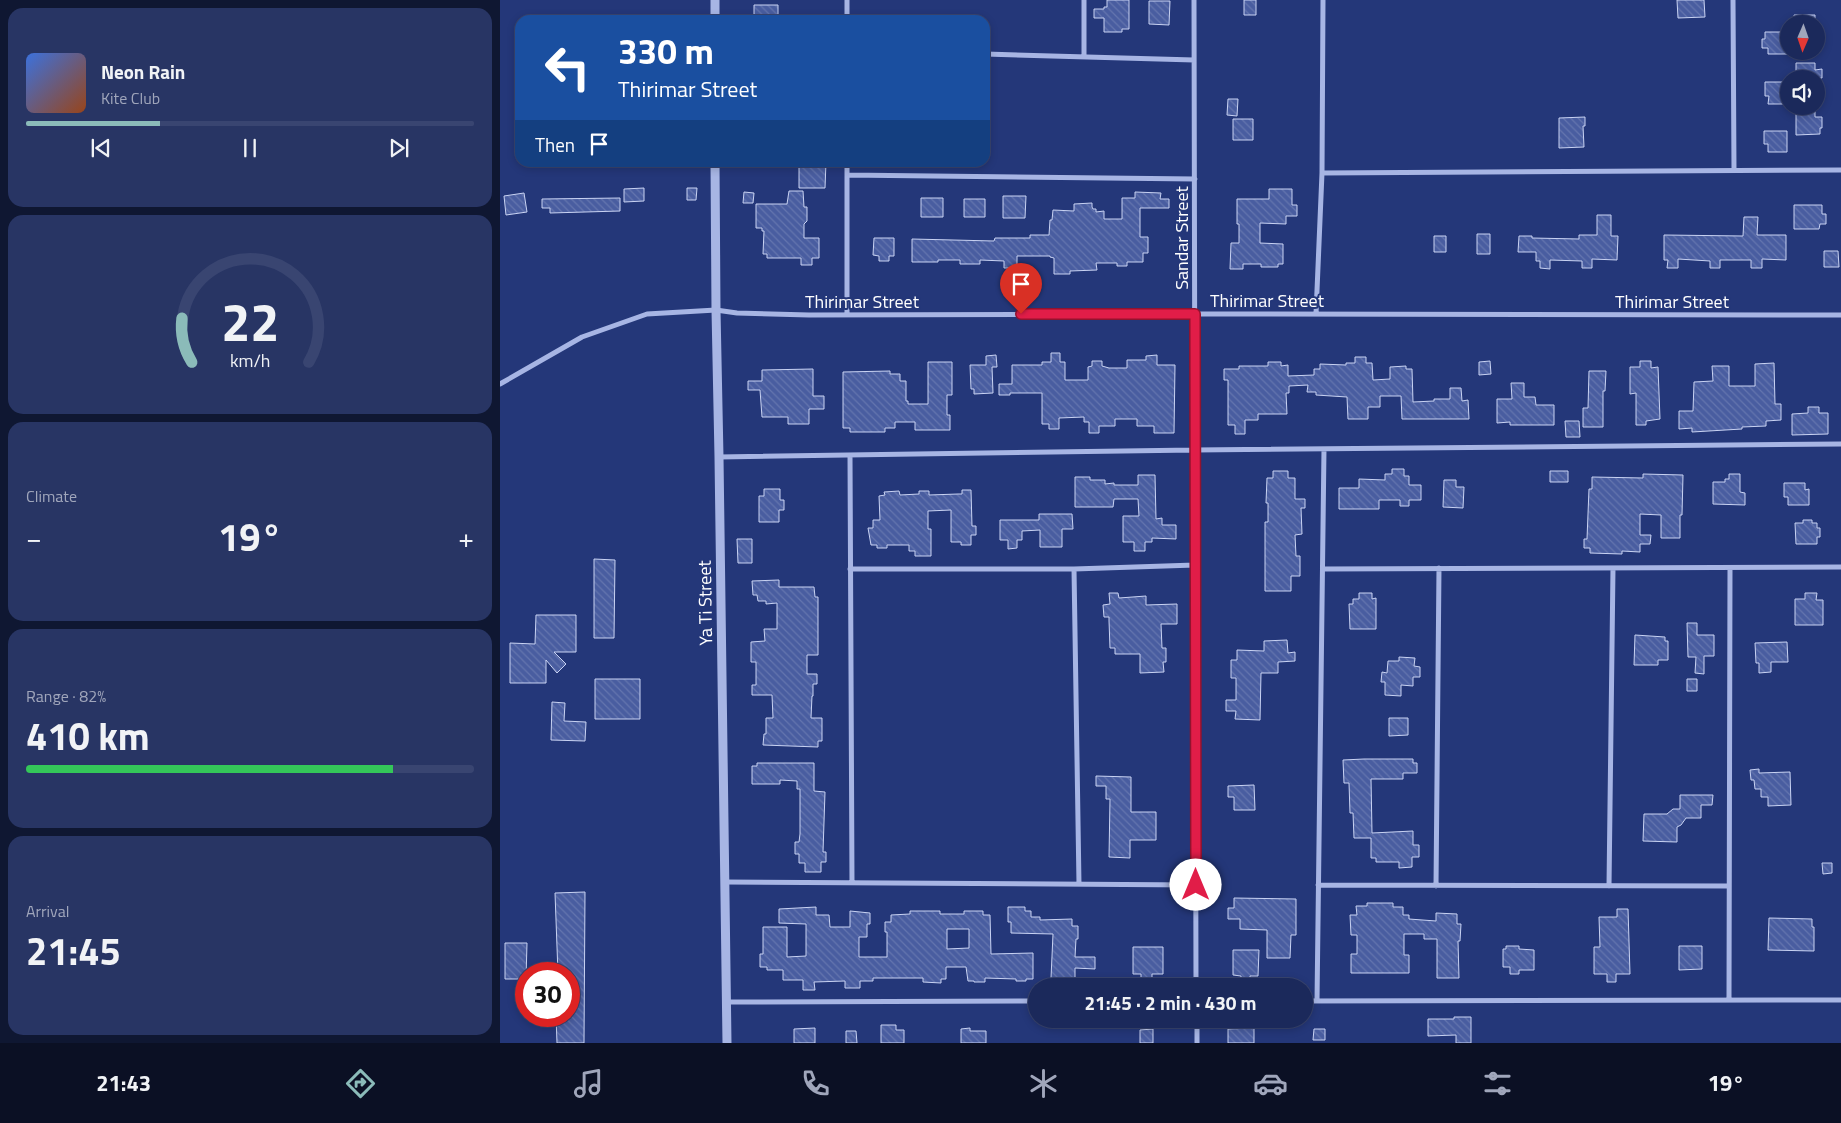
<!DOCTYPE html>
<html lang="en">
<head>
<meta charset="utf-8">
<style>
	:root { --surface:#1b295b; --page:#283564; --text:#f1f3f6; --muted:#a0a6bb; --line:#394571; --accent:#8bbbb9 }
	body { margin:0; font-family:"Titillium Web",sans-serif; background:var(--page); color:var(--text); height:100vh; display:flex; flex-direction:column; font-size:19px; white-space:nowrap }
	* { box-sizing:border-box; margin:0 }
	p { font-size:16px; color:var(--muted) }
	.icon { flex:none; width:28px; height:28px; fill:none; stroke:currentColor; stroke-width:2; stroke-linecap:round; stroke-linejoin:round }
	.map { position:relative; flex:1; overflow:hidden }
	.drawer { display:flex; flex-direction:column; gap:8px; padding:8px; background:#0f1732; width:500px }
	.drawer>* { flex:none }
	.guide { position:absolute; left:15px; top:15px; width:475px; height:152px; border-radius:15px; box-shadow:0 2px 8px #0003,0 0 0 1px var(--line); background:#1a4fa0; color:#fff; overflow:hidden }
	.needle { width:32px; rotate:182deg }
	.tools { position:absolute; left:1280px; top:15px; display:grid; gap:10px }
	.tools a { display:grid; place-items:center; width:45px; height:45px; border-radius:50%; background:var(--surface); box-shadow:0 2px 8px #0003,0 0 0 1px var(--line); font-size:25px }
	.speed { position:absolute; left:15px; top:962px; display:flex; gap:10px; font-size:25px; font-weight:700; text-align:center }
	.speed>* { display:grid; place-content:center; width:65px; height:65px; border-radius:50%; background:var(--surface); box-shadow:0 2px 8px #0003,0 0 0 1px var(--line); line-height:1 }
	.speed .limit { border:8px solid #d22; background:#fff; color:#111 }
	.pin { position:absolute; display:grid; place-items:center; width:42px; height:42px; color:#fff; margin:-51px -21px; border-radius:50% 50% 50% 0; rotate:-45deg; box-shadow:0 0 5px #0007 }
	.pin .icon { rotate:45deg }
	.me { position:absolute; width:55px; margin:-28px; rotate:0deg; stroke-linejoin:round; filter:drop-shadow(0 0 4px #0008) }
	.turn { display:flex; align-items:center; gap:18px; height:105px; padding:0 20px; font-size:22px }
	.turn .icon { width:65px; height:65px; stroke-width:2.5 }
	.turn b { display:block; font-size:35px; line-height:42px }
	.then { display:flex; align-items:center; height:48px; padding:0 20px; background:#0003; gap:10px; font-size:19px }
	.big { font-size:38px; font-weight:700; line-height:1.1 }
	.drawer .tile { flex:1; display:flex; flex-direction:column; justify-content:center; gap:8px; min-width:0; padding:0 18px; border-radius:15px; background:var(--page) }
	.drawer .dial { align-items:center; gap:0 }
	.dial svg { height:130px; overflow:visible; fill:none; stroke:var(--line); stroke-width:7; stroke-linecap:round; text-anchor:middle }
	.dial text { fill:var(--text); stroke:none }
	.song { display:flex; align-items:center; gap:15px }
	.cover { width:60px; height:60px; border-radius:8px; background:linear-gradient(135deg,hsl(220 70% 55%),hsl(20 70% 35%)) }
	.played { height:5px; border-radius:2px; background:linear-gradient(90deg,var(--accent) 30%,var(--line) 30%) }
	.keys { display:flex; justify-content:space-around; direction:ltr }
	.heat { display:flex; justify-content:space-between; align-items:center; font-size:28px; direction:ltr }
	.charge { height:8px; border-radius:4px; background:linear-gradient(90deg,#34c759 82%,var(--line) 0) }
	.trip { position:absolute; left:528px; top:978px; width:285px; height:50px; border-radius:25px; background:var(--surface); box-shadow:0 2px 8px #0003,0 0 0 1px var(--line); font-weight:700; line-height:50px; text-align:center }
	.dock { display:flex; height:80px; justify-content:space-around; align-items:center; background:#0b1024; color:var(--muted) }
	.dock .icon { width:35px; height:35px }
	.dock .current { color:var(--accent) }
	.dock b { font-size:22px; color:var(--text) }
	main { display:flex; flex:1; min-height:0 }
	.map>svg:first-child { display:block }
</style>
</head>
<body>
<main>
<section class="drawer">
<div class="tile">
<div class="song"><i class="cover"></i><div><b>Neon Rain</b><p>Kite Club</p></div></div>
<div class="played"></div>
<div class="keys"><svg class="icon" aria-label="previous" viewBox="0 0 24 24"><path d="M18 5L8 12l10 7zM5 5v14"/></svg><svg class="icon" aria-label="pause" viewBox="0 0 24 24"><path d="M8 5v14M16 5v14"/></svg><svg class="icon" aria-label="next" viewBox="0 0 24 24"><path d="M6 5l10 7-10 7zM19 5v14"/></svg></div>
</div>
<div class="tile dial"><svg viewBox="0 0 100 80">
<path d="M14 69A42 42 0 1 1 86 69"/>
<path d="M14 69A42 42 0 0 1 8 42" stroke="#8bbbb9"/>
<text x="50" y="56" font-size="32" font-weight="700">22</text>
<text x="50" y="72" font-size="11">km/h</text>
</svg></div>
<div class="tile"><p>Climate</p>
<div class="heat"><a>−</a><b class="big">19°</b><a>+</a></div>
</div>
<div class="tile"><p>Range · 82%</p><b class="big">410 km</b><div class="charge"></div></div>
<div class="tile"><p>Arrival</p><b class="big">21:45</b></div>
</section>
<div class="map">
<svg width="1341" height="1043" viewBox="0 0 1341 1043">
	<defs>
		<pattern id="building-back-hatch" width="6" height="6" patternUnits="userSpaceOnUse" patternTransform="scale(1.25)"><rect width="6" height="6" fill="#495da0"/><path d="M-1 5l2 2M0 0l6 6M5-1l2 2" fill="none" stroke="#6475ae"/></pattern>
	</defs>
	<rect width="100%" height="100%" fill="#243779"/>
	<path fill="url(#building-back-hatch)" stroke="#c9d3f3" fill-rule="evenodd" d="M607,0h22v29h-7v3h-18v-14h-10v-9h10v-2h3z
		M744,0h12v15h-12z
		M1177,0h27l1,17 -27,1z
		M649,1h21l-1,24 -20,-1z
		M254,5h24v12h-24z
		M1294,15h21v9h-21z
		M1265,32h23v22h-20v-6h-6v-9h3z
		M1296,63h19v7l7,-1v9l-26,1z
		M1265,82h23v22h-20l1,-8h-4z
		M728,99h10l-1,17 -10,-1z
		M1296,111h19v6h7v11h-2v6l-24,1z
		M1085,117v9h-2l1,21 -25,1v-30z
		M733,119h20v21h-20z
		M1264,131h23v21h-19v-8h-4z
		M299,162h27l-1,26h-26z
		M144,188v13l-20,1v-13z
		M187,188h10l-1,12h-9z
		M769,189h23v16h5v11h-11v8l-26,-1v20l23,1v20h-5v3h-17v-3h-18v5h-13l1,-26h8v-19h-2v-25h32z
		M289,191h14l1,16h3v14l-3,3v14h15v20h-7v7h-11v-7h-34v-4h-4l1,-23h-2v-3h-6v-24h31z
		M244,192l10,1 -1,10h-10z
		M635,192l26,1 -1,6h9v9h-29v29h8v16h-5v9h-16v4h-10v-3h-21l1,7 -27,1v3h-16v-16l-4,-1v-1h-33v12h-13v-7l-24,-1v4h-20v-4h-22v2h-26v-23l82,2 1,-3h35v-3h19l1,-15h2l1,-10 21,1v-7l18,-1v4l1,2h3v3l8,-1v8h18v-21h13z
		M24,193l3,19 -21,3 -2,-19z
		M503,196h23l-1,22h-22z
		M120,198v13l-70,2v-5h-8v-9z
		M421,198h22v19h-22z
		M464,199h21v18h-21z
		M1294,205h28v9h4v10h-6l-1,5h-25z
		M1097,215h14v21h7l-1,24 -25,-1v9h-10v-7l-32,-1v9l-10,-1v-7h-4v-9h-18l1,-16h13v2l47,1v-4h18z
		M1244,217h14l-1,18h29v25l-24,-1v9h-11v-8h-31v8h-10v-7l-32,-2v9h-11l1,-8h-4v-25l79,1z
		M977,234h13v20h-13z
		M934,236h12v16h-12z
		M374,238h20v18h-5v5h-10v-5l-6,-1z
		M1324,251h14l1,16h-15z
		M551,353h9v9h5v18h23v-13l4,-1v-5h10v5l7,2h18v-8h19v-4l11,-1v10h18l-1,68h-20v-7h-17v-7h-22v7h-16v7h-10v-11h-5v-5l-25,1v11h-10v-5h-7v-31h-32v2h-11v-11h13v-19h30v-3h9z
		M496,355l1,12h-5l1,26 -19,1v-5h-3l-1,-24h16v-9z
		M855,357h11v6h6l1,17 17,-1v-12l16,-1v3h6l1,33 21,-1v-2h16v-11h11l1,13 6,-1 1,19h-67l-1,-23h-21v11h-12v12h-20l-1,-22 -31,-2v-3h-9l1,-7 -19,1v7h-3l1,21h-29v6h-13v14h-10v-9h-7v-45h-4v-11h15v-3h29v-4h13v4l7,-1v11l26,-1v-6h6v-5l26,1v-2h9z
		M990,361l1,13 -12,1v-13z
		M1140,361h11v7l7,-1 2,52 -14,2v4h-10v-32l-6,1v-27h10z
		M428,362h24v33h-5v20h3v15h-35v-8h-20v6h-10v4h-35v-4h-7v-56l47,-1v3h10v7h6v20h2v3h20z
		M1274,363l1,41h6v16l-15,1v5l-24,1v2l-50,3v-4l-13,1v-18h14l1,-29 19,-1 -1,-15h17v20h26v-22z
		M313,369v27h11v13h-15v15h-21v-7h-26l-2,-27h-12v-9h14v-11z
		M1089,371h17l-1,20h-2v36h-20v-19h5z
		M1011,383h13v14h11l1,8h18v20h-44v-3l-13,1v-24h15z
		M1308,407h11v6h9v21l-36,1v-21l16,-1z
		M1065,421h14l1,16h-14z
		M892,469h12v7h5v9h12v15h-12v6h-9v-6h-21v9h-40v-21h20v-9l26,1v-6h7z
		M773,471h15v7h7v21h10v9h-4l1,26 -7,1 1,21h4v20h-9v15h-26v-69h3v-19h-2l1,-25h6z
		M1050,471h18v11h-18z
		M1143,474l40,1 -1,40h-2v23h-19v-23l-21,-1v21h11l-1,9h-10v8l-18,-1v3l-32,-1v-5h-6v-9h3l2,-50h3v-12l51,1z
		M1229,474h11v18l5,1v12l-32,-1v-22h12v-3h4z
		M638,475h17l1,44 6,-1v7h14v14l-24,-1v4h-7v9h-11v-9h-11v-26h16l-1,-17h-24l-1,8h-38v-30h15v3h15v4l9,-1v2h24z
		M944,480h12v7h8l-1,21 -20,-1z
		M1284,483h21v7l4,-1v16h-21v-8h-4z
		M264,489h16v11h4v10h-5v12h-20v-26h5z
		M462,490h9l1,36h4v9h-5v10h-10v-3h-10v-32l-23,1v18h3v27h-16v-5h-6v-6h-22v3h-10v-3h-6l-3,-17h5v-8h7l-1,-24 6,-1 -1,-3 15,-1 1,4 19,-1v-3h10v4l29,-1h4z
		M539,514h33l1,15h-11v18h-22v-17l-18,1v9h-5v8l-9,1v-9h-8v-20h39z
		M1303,520h9v3h5v5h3v9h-3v7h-21l-1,-21h8z
		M237,539h15v24h-14z
		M94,559l21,1 -1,78h-20z
		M279,580v7h35l1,10h3v58h-11v19h10v10h-4v12h-1l-1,22h11v23h-4v6l-55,-2 1,-11h2v-16h7l-1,-23h-20v-10h4v-23h-5v-20l14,-1 -1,-12h13v-26l-11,1v-3h-8l-1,-6h-4l-1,-14z
		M609,593h9l1,5 27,-2v9l31,-1v20h-16l1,24h4v14h-3l1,10 -24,1v-19h-25v-6h-5l-1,-27v-4h-5l-1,-12 7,-1z
		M859,593h13v6l4,-1v31h-26l-1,-25h4v-5h6z
		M1305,593h12l-1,7h7v25h-28v-26h10z
		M36,615h40v37h-22l12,12 -9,9 -11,-13v23h-36v-40l25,1z
		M1187,623h10v12h17v21h-10v18l-9,-1 1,-16h-8z
		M1135,635l30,2v4h3v19h-10v5h-24z
		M787,640l1,13 7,-1v9l-17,1v11h-17l-1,47 -25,-1 1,-8h-10v-11h10v-22h-5v-18h6v-10l27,1v-10z
		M1287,642l1,20h-17v10l-12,1v-10h-3l-1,-20z
		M899,657l16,1 -1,8 6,1v10h-7v9l-12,-1v11l-16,-1v-13h-4l1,-10 5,1 1,-12h11z
		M95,679h45v40h-45z
		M1187,679h10v12h-10z
		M52,702l13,1 -1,18 22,1 -1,19 -34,-1z
		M889,718h19v17l-19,1z
		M864,759h49v4h4v10h-14v6h-32l1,54 41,-2v14h6v12h-7v10l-13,1v-6h-23v-4h-5v-20h-17l-1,-25h-3l-1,-30h-5l-1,-23z
		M257,763h57v28l11,1 -2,60h3v10h-5v10h-16v-9h-6v-9h-4v-12h4l1,-8v-45h-3v-8l-17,-1v4h-28v-18h5z
		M1259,769v4l31,-1 1,33 -23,1v-9h-7v-8h-6l-1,-9h-3l-1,-10z
		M596,776l35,1v35h25v28h-26v18l-21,-1 1,-58h-4v-13h-10z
		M754,785l1,25h-21v-13h-6v-11z
		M1180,795h33l-1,10h-11v13h-15l-5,7 -4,2v15l-34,-1 1,-27h23l6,-5h7z
		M1322,863h10v10l-9,1z
		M85,892l-1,151h-27l-1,-27h13v-42h-11l-3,-81z
		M734,898l62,1v36h-5l-1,23h-23v-28l-27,-1v-10h-12v-11h6z
		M867,903h26v4h10v8h6v4l27,2v-8l21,1v10h4l-1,17h-2l1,37h-22v-39h-13v-5h-20v21h5v18h-58v-19h6v-19h-6l-1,-20h7l-1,-9h11z
		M316,907v8h13l1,12h20v-16l20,2v11h-3v13h-8v20h28v-25h-2v-10h6v-7l19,-1v-3h30v3h24v-3h19v4h7l1,39 42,-1v26h-7v2h-10v-2l-31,-1v4h-11v-1h-6l-2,-14h-20v12h-5v4l-18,-1v-4h-50v3h-13v7h-15v-7l-31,1 1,8h-12v-10h-20v-10h-16v-3h-7v-13h3v-27h24v30l19,-1v-32l-27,-1v-14zM447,929h22v19l-22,1z
		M508,907h17v4h6v6h9v3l32,-1v7h6v13h-2l-1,18h20v12l-20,-1v10h-6l-1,4 -14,-2v-2h-3l2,-44 -42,-1v-11h-3z
		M1117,909h11l2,65h-14v8h-9v-8h-13v-27h6l-1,-30h18z
		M1269,918l43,1v8h2v24l-46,-1z
		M5,943h22l-1,36h-21z
		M1006,946h13v3l15,1v20h-15v4h-9v-7h-7v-18h3z
		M1179,946h23v23l-23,1z
		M633,947h30v27h-11v10h-11v-10h-8z
		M733,950h26l-1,26h-8v7l-9,-1v-6l-8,-1z
		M954,1017h17v26h-15v-8l-28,1v-17h26z
		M381,1025h15v5h8v13h-23z
		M315,1028v15h-21v-14z
		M470,1028v3h16v12h-25v-14z
		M754,1028v15h-26v-14z
		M653,1029v14h-13v-13z
		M814,1029h11v11h-12z
		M346,1031h10l1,12h-11z"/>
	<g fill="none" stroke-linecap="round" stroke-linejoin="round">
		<path stroke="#a7b5e4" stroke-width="5" d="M584,0v57
			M694,0l2,986
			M1233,0l1,170
			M347,20v-20
			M485,54l209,6
			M822,173l519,-3
			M347,175l348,4
			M816,314l6,-141 1,-173
			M347,315v-153
			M0,384l82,-47 65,-23 69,-4 21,3 72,2 386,-1 646,1
			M350,455l2,428
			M219,457l475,-7 647,-6
			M350,569h224l121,-4
			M574,569l5,315
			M823,569l518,-2
			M225,882l471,3
			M818,885l411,1
			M936,886l3,-318
			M1109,886l4,-318
			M1229,1000l1,-432
			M804,1001l537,-1
			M817,1001l7,-552
			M227,1002l309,-1
			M697,1019v24"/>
		<path stroke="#a7b5e4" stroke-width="9" d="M215,0v20
			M215,162l1,148 3,147 8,586"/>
	</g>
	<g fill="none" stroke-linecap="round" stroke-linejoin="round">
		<defs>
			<path id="route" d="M521,314h174l1,571"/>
		</defs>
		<use href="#route" stroke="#92132f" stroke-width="12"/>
		<use href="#route" stroke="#e11d48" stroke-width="9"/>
	</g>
	<g text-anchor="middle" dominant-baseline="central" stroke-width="4" stroke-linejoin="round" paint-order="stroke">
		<g font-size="18" fill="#fff" stroke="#243779">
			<text transform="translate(681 238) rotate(-90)">Sandar Street</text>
			<text x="767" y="300">Thirimar Street</text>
			<text x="362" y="301">Thirimar Street</text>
			<text x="1172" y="301">Thirimar Street</text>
			<text transform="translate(205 603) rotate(-91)">Ya Ti Street</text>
		</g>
	</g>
</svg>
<div class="tools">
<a><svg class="needle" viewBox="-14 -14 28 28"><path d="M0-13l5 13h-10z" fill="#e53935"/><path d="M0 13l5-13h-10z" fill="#a0a6bb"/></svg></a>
<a><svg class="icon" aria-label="sound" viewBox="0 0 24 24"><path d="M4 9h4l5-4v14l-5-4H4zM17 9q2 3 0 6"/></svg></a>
</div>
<div class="speed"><div class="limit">30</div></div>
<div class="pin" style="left:521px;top:314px;background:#d93025"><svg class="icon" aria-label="arrive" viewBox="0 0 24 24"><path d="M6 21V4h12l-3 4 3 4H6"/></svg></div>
<svg class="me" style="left:696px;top:885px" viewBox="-20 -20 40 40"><circle r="19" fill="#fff"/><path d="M0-13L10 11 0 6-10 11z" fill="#e11d48"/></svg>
<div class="trip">21:45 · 2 min · 430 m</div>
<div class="guide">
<div class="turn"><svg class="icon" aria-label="left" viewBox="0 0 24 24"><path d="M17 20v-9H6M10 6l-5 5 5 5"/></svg><div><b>330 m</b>Thirimar Street</div></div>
<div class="then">Then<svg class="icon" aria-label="arrive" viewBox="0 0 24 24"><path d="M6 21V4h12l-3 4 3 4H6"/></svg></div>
</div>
</div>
</main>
<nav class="dock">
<b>21:43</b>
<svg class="icon current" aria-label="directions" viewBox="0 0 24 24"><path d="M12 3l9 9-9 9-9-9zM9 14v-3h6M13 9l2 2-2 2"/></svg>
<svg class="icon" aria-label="music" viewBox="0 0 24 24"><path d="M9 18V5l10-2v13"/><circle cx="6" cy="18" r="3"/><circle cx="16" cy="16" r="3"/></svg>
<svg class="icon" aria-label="phone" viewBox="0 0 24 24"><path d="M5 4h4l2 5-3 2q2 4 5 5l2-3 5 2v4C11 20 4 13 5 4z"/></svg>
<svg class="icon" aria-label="climate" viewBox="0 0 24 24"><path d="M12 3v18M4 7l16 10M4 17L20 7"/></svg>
<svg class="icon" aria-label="car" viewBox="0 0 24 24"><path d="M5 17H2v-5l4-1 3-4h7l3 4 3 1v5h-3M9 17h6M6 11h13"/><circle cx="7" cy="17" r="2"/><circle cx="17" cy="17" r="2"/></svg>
<svg class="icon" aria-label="filters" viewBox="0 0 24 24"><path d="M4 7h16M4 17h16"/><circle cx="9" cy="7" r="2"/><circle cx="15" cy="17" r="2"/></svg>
<b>19°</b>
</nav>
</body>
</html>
